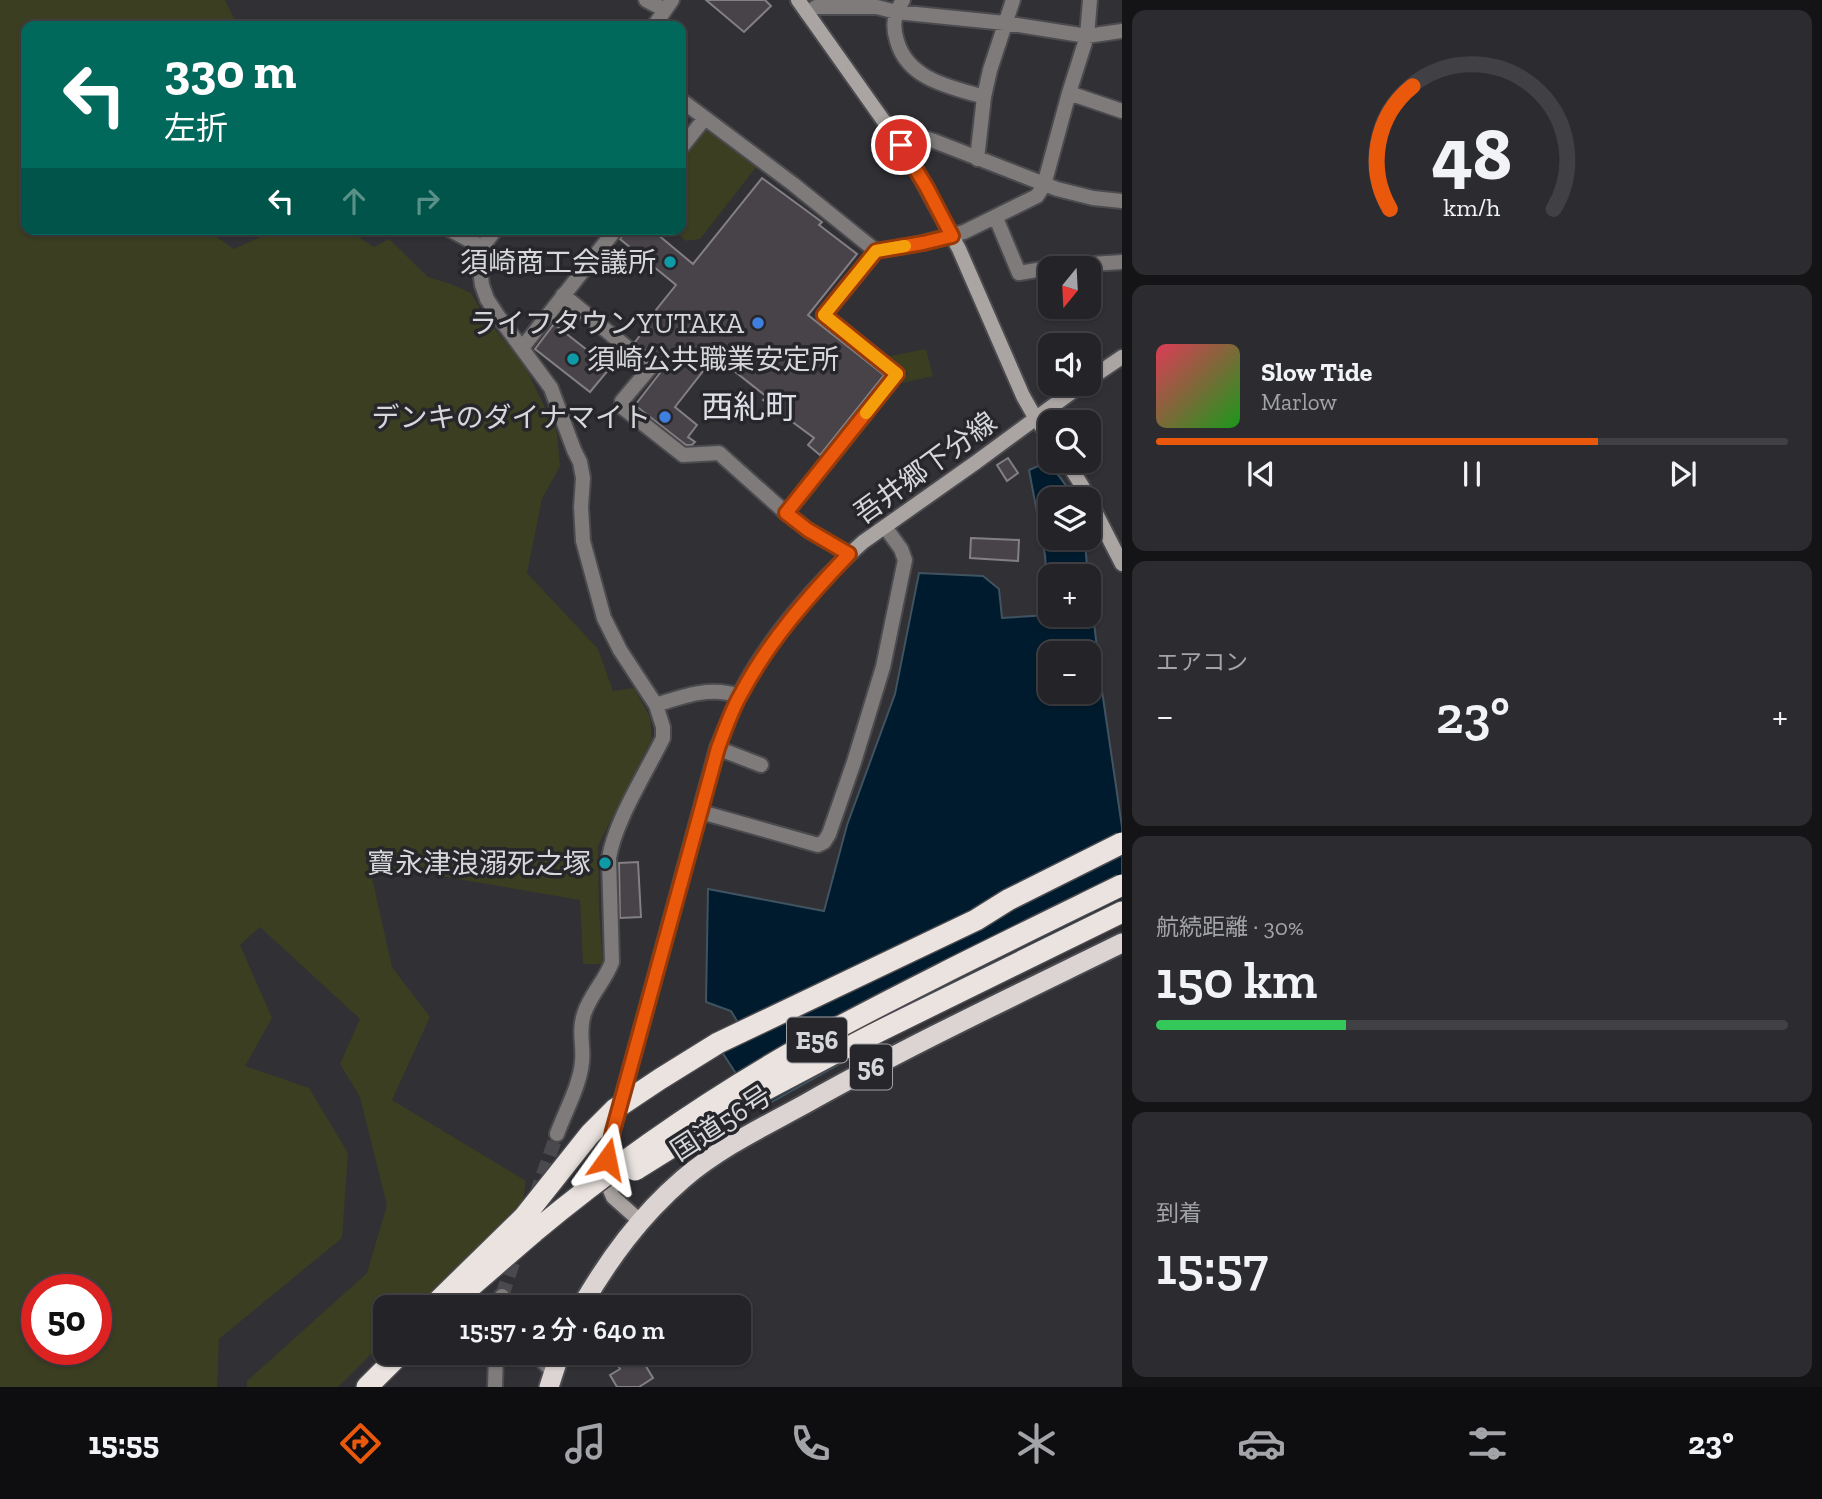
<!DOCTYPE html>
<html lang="ja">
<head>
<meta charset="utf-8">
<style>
	:root { --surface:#242428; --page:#2c2c30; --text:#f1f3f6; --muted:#a3a4a8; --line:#414145; --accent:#ea580c }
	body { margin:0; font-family:"Zilla Slab","Noto Sans JP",serif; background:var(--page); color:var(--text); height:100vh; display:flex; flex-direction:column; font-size:26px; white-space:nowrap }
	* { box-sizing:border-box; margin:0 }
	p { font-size:23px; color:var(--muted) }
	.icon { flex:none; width:38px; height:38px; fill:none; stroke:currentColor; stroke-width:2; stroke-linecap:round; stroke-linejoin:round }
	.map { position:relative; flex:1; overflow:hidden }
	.sheet { display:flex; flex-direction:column; gap:10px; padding:10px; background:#141416; width:700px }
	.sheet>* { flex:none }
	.top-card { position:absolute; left:21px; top:21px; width:665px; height:214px; border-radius:14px; box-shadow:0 2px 5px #0004,0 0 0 2px var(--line); background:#00695c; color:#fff; overflow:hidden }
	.needle { width:46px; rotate:198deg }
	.tools { position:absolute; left:1038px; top:256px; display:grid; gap:14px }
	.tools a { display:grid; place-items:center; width:63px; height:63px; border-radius:14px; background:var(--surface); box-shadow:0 2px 5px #0004,0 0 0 2px var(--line); font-size:35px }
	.speed { position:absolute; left:21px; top:1274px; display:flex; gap:14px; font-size:35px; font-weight:700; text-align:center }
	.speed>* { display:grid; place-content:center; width:91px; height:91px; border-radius:50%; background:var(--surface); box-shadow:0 2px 5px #0004,0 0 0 2px var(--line); line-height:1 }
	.speed .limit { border:10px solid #d22; background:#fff; color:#111 }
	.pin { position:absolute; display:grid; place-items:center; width:60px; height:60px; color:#fff; margin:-30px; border:4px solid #fff; border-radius:50%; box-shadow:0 2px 7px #0007 }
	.me { position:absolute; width:77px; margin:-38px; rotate:12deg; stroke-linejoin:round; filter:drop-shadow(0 0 5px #0008) }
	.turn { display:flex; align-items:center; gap:24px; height:147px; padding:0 28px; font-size:32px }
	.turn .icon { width:91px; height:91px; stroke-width:2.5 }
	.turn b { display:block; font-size:49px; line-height:60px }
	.lanes { display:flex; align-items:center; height:66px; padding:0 28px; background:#0003; justify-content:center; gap:35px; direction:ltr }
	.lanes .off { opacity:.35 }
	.big { font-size:52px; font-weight:600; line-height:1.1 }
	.sheet .tile { flex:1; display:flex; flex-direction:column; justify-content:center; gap:10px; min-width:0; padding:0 24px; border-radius:14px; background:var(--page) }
	.sheet .dial { align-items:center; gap:0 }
	.dial svg { height:182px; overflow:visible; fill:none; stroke:var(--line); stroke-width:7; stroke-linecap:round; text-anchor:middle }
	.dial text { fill:var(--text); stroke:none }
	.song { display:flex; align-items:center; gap:21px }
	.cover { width:84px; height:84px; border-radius:10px; background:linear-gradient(135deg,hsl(350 70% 55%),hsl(120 70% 35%)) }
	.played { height:7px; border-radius:4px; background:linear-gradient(90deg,var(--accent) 70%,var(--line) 70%) }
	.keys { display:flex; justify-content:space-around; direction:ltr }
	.heat { display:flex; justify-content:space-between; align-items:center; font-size:38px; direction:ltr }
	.charge { height:10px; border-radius:5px; background:linear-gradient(90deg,#34c759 30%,var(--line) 0) }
	.trip { position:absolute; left:373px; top:1295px; width:378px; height:70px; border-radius:14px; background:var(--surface); box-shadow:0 2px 5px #0004,0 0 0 2px var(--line); font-weight:600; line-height:70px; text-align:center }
	.dock { display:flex; height:112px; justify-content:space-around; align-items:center; background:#0e0e10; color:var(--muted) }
	.dock .icon { width:49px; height:49px }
	.dock .active { color:var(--accent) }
	.dock b { font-size:32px; color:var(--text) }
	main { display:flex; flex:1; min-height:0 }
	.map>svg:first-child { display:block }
</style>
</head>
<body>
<main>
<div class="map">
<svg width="1122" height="1387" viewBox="0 0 1122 1387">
	<rect width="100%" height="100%" fill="#303035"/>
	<path fill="#3b3e20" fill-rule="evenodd" d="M0,0h225l13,26h-212v203h179l29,20 43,-20h69l28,18 15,-8 39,38 23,7 20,9 13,23 41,50 32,67 3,33 -18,33 -15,74 71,76 15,42 21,-3 16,29 2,22 -54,107 1,63 4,55h-20l-3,-64 -211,-36 23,103 38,50 -38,83 134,81 -3,20 -106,106h-32v33l-47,47h-91v-6l120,-108 20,-68 -27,-108 -20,-33 20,-45 -100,-92 -20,18 32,73 -27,48 64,22 39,65 -6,85 -123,101 -2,48h-217zM37,1290h59v59h-59z
		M701,131h8l48,35 -57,73 -14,2 -14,-12h9v-70z
		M926,349l7,27 -31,7 6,-10 -23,-16z"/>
	<path fill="#001b2d" stroke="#405361" stroke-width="2" fill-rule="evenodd" d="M1045,463l14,13 15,21 -7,1 -6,-5 -6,-2 -7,8 -5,2 9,48 33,-5 3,32h-38v38h38l1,-36 12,106 21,143v79l-363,203 -37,-57 15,-31 -6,-10 -25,-9 2,-113 116,22 23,-86 48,-131 24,-121 64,3 16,13 3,29 47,-3 -4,-60 -16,-85zM1050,653h38v38h-38z"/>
	<path fill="#474348" stroke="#837f84" stroke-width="2" d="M706,0h59l6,6 -27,26z
		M762,178l60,44 -3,3 38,29 -49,61 76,60 -64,80 -12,-10 6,-7 -51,-38 4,-3 -52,-41 -40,51 22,18 -9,12 7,5 -3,3h-6l-50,-39v-2l27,-35 -6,-5 -5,-8 -17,-14 23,-30 -2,-2 20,-25 -56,-46 8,-10h23l42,35z
		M554,324l56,44 -20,24 -55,-43z
		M1008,458l10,15 -11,8 -10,-16z
		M971,538l48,2 -1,21 -48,-3z
		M638,862l3,55 -21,1 -1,-55z
		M610,1353h28l15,25 -14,9h-22l-7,-12 10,-6z"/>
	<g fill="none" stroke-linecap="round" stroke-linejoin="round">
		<path stroke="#49494e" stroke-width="14" stroke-dasharray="14 7" stroke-linecap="butt" d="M536,1195l21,-61
			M502,1296l16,-48"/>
		<defs>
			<path id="minor" d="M646,0l19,10
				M903,0c-9,14 -11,26 -6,41 11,39 54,46 87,56
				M807,13l9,-6h61l19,5 109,11 82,13 35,-5
				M654,26l18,-26
				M1069,93l53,18
				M681,100l112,84 83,67
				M891,128l43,13 123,48 36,9 29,3
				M681,148l24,-30
				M977,159l7,-62 6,-27 23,-70
				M996,218l23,55 42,-7 61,-4
				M449,229l33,18
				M496,229l-14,18 -2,23 2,15 5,14 11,17 53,72 23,62 6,12 3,16 -2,29 2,34 21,77 16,32 36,55 7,22v11c-17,35 -48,83 -54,120l3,104c-7,19 -22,33 -28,52 -6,19 0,31 -2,48 -2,23 -17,50 -25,72
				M563,295l83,68 3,6 -27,32v6l61,48 36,-2 67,60 22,17 41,24
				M522,348l94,-119
				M786,513l111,-139 -73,-59 52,-64 47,-8 41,-11 73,-36 7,-11 25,-92 18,-57 3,-36
				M656,705c27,-9 55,-19 83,-9
				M717,748l44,17
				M701,812l117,33 6,-3 5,-8 25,-72 29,-95 22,-107 -4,-11 -16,-22
				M499,1307l3,-11
				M535,1353l18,19
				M495,1387l1,-34"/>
			<path id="secondary" d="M798,0l85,120 8,8 21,34 47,87 64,147 13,23 14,19
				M1088,380l34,-23
				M1066,460l16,26 40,78
				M640,1221l-27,-24 -9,-21 9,-45 104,-383c7,-17 14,-34 21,-50 28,-57 77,-114 125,-156l112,-79 109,-80"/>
			<path id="trunk" d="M581,1307c28,-48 59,-91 102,-128 36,-31 80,-52 122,-75 103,-58 211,-109 317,-161
				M549,1387l11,-34"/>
			<path id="motorway" d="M839,1051l283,-139
				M468,1289l66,-57
				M432,1307l92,-90
				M367,1387l34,-34"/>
		</defs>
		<use href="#minor" stroke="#4b4b4f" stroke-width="18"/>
		<use href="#secondary" stroke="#4b4b4f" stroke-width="18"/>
		<use href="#trunk" stroke="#4b4b4f" stroke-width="23"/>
		<use href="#motorway" stroke="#4b4b4f" stroke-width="24"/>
		<use href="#minor" stroke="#7e7b7a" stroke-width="14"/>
		<use href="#secondary" stroke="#aaa5a3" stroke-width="14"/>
		<use href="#trunk" stroke="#dbd4d2" stroke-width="19"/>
		<use href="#motorway" stroke="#eae3e0" stroke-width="21"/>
		<defs>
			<path id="motorway-bridge" d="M635,1170l117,-73 87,-46
				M524,1217l66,-83 25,-25 45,-30 58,-36 258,-123 32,-20 114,-57
				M534,1232c83,-69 172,-131 266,-184 106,-58 214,-110 322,-163"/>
		</defs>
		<use href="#motorway-bridge" stroke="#4b4b4f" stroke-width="24" stroke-linecap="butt"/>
		<use href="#motorway-bridge" stroke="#eae3e0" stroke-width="21"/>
	</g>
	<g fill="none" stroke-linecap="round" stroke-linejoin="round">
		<defs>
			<path id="route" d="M607,1159l6,-28 105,-383c7,-18 13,-37 23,-54 28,-53 67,-97 108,-140l-41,-24 -22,-17 111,-139 -73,-59 52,-64 47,-8 29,-7 -25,-48 -26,-43"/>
		</defs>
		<use href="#route" stroke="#983908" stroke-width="18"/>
		<use href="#route" stroke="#ea580c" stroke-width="12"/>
		<path stroke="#f59e0b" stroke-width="12" d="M866,413l31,-39 -73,-59 52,-64 29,-5"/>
	</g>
	<g fill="#0f9aa8" stroke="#26262b" stroke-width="2.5">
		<circle cx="670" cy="262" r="7"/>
		<circle cx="573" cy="359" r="7"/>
		<circle cx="605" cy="863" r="7"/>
	</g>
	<g fill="#3f7fe0" stroke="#26262b" stroke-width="2.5">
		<circle cx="758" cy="323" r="7"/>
		<circle cx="665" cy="417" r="7"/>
	</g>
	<g text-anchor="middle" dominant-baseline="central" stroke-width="7" stroke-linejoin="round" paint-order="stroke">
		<g fill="#26262b" stroke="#a1a2a6" stroke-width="2">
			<rect x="787" y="1017.5" width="60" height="45" rx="5"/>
			<rect x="850" y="1044.5" width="42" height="45" rx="5"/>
		</g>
		<g font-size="26" font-weight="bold" fill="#d6d7da">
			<text x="817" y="1040">E56</text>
			<text x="871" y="1067">56</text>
		</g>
		<g font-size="28" fill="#d6d7da" stroke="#26262b" text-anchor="end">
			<text x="656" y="262">須崎商工会議所</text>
			<text x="744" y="323">ライフタウンYUTAKA</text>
			<text x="587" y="359" text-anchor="start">須崎公共職業安定所</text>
			<text x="651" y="417">デンキのダイナマイト</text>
			<text x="591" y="863">寶永津浪溺死之塚</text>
		</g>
		<g font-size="28" fill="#d6d7da" stroke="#26262b">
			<text transform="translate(925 468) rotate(-36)">吾井郷下分線</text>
			<text transform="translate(721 1123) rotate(-33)">国道56号</text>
		</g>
		<g font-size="32" fill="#dfe0e7" stroke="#26262b">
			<text x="749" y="407">西糺町</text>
		</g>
	</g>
</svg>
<div class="tools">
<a><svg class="needle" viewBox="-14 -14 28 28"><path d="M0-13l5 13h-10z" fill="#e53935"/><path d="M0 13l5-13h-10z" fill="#a3a4a8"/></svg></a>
<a><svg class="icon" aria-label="sound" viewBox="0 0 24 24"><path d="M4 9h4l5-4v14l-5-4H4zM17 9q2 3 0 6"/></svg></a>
<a><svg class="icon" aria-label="search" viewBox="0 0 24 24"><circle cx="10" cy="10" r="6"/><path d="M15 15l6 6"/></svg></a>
<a><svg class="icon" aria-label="layers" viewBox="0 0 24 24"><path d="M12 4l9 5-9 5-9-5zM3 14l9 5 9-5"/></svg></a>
<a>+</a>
<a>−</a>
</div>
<div class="speed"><div class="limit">50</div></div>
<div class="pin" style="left:901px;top:145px;background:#d93025"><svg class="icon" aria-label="arrive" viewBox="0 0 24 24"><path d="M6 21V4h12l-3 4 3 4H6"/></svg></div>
<svg class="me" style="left:607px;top:1159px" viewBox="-20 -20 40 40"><path d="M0-17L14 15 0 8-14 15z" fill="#ea580c" stroke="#fff" stroke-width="4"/></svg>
<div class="trip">15:57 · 2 分 · 640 m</div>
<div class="top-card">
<div class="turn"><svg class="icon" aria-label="left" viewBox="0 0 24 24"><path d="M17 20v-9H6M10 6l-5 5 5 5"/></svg><div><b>330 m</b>左折</div></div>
<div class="lanes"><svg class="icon" aria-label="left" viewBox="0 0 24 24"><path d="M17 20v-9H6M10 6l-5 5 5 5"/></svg><svg class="icon off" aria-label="ahead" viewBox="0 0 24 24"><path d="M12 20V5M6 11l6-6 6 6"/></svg><svg class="icon off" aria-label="right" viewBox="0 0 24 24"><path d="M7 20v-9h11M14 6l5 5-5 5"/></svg></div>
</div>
</div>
<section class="sheet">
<div class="tile dial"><svg viewBox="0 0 100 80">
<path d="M14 69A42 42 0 1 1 86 69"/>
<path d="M14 69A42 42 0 0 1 24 15" stroke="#ea580c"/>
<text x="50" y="56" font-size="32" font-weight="700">48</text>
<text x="50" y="72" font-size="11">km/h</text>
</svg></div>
<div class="tile">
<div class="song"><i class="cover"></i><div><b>Slow Tide</b><p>Marlow</p></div></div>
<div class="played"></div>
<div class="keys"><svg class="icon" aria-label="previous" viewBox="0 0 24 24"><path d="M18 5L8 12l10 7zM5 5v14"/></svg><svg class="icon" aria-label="pause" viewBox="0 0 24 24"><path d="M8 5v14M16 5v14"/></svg><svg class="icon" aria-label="next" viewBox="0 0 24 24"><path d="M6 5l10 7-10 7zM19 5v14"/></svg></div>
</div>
<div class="tile"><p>エアコン</p>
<div class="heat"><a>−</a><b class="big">23°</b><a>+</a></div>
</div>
<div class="tile"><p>航続距離 · 30%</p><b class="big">150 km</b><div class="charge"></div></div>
<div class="tile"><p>到着</p><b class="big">15:57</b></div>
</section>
</main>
<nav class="dock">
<b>15:55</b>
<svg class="icon active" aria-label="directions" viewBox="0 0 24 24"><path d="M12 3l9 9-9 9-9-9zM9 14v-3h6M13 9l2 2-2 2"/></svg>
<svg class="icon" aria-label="music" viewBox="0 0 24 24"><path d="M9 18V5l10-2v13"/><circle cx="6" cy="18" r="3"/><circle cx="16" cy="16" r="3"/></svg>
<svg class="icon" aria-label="phone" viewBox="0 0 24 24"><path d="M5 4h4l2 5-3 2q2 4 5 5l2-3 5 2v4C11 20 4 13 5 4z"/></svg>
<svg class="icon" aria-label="climate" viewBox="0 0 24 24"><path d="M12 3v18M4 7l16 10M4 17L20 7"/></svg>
<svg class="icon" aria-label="car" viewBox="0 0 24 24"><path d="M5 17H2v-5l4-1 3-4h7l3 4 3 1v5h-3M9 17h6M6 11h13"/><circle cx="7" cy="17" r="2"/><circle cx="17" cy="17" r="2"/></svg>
<svg class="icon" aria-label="filters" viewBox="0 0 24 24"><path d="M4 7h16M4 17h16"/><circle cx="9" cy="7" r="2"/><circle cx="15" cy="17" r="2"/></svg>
<b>23°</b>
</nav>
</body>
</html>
